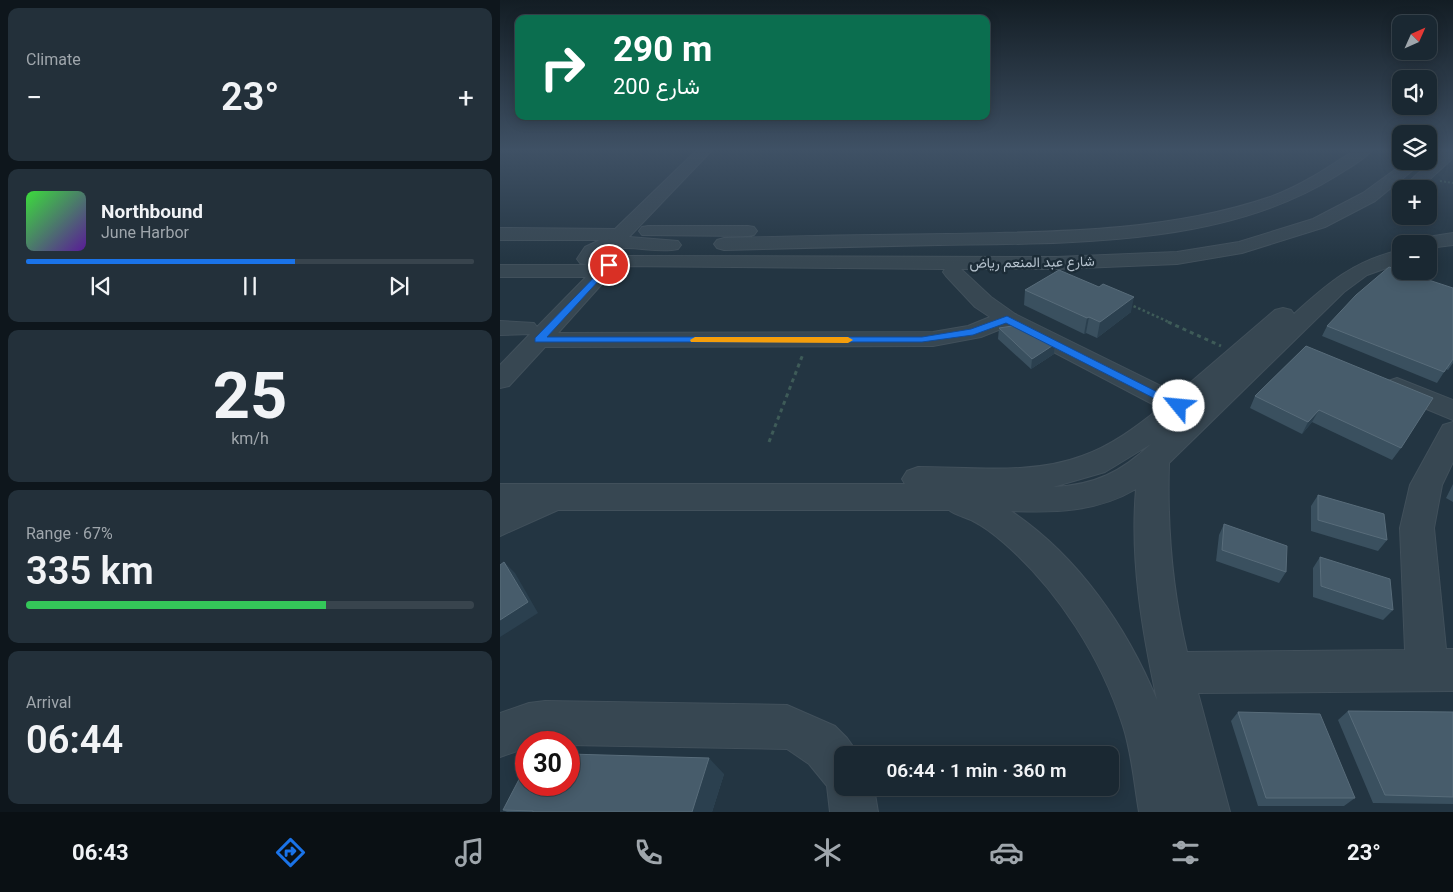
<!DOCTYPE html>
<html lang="en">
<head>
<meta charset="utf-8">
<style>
	:root { --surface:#1a2832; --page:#23303a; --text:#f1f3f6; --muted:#9fa6ac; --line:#38444d; --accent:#1a73e8 }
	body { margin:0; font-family:Roboto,Vazirmatn,sans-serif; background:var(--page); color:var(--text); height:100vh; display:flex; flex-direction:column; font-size:19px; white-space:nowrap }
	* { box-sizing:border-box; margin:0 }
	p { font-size:16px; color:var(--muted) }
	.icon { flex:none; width:28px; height:28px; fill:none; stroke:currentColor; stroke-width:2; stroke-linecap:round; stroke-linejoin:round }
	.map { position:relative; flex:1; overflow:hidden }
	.side { display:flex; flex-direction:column; gap:8px; padding:8px; background:#0e161c; width:500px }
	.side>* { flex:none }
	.top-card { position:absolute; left:15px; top:15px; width:475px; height:105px; border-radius:10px; box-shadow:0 2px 12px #0003,0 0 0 1px var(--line); background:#0b6e4f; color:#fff; overflow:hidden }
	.needle { width:32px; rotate:45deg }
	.buttons { position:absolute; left:892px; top:15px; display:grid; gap:10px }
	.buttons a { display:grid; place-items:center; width:45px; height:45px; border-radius:10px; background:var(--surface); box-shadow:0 2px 12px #0003,0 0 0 1px var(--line); font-size:25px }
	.speed { position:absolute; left:15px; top:731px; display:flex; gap:10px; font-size:25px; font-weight:700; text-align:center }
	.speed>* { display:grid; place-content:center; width:65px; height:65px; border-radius:50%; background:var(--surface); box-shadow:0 2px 12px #0003,0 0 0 1px var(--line); line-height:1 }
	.speed .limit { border:8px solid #d22; background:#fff; color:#111 }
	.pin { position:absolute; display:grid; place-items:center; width:42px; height:42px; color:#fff; margin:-21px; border:2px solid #fff; border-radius:50%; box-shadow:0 1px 5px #0007 }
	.me { position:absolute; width:55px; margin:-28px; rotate:298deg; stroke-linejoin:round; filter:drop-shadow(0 0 4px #0008) }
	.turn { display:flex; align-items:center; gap:18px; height:105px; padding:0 15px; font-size:22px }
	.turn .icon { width:65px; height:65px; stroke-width:2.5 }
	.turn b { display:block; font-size:35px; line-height:42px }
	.big { font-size:38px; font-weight:600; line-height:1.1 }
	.side .widget { flex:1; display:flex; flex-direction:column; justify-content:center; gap:8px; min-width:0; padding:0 18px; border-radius:10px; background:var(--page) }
	.side .dial { align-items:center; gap:0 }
	.dial b { font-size:65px; line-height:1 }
	.song { display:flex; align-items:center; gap:15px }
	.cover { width:60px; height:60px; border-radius:8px; background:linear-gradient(135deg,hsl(120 70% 55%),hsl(270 70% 35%)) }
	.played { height:5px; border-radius:2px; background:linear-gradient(90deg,var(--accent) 60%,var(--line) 60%) }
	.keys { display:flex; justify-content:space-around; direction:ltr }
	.heat { display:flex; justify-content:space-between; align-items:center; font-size:28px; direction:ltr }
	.charge { height:8px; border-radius:4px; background:linear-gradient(90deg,#34c759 67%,var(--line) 0) }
	.trip { position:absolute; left:334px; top:746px; width:285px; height:50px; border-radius:10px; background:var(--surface); box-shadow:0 2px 12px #0003,0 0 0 1px var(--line); font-weight:600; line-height:50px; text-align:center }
	.dock { display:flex; height:80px; justify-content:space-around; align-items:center; background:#0a1014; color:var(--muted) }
	.dock .icon { width:35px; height:35px }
	.dock .on { color:var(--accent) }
	.dock b { font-size:22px; color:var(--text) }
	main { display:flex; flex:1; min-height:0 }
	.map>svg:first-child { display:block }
</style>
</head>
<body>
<main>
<section class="side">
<div class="widget"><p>Climate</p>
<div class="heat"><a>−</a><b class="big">23°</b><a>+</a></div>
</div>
<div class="widget">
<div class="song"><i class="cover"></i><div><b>Northbound</b><p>June Harbor</p></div></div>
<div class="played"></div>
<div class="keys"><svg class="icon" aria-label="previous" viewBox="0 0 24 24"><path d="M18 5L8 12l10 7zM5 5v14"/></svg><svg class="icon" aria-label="pause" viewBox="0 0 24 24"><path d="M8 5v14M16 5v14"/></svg><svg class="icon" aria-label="next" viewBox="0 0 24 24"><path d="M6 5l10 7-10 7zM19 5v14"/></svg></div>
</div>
<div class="widget dial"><b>25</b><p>km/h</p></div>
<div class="widget"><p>Range · 67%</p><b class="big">335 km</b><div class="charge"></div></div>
<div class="widget"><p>Arrival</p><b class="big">06:44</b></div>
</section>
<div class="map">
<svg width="953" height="812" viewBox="0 0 953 812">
	<rect width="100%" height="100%" fill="#233542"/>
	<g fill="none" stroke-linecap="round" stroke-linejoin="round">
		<defs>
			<path id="minor" d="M198,149h15l-84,88 49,4 3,4 -3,4c-29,7 -64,-14 -84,14l-7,2 9,2 6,-6 13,-1 9,-4 433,1 120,-5 62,-10 74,-23 50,-26 44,-32h17l-49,40 -50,26 -83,26 -65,11 -120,5h-96l30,28 24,17 162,80 98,-84 8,-2 8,2 3,4c34,-31 61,-54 107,-64v13l-34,12 -23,17 -175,171c-2,65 3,126 18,189l218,-2 -5,-122 10,-43 33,-60 10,-3v40l-11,23 -8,43 12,121h7v42l-255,2 32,119h-91c-5,-29 -7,-58 -16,-86 -22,-69 -65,-136 -119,-183 -9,-8 -21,-17 -31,-22 -8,-4 -18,-6 -24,-11h-391l-58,26v-52h405l-3,-5 5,-8 11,-4c53,0 114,8 164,-11 29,-10 54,-29 78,-48l-154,-81 -25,10 -48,9 -388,1 -36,39 -9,2v-23l30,-31 -30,1v-14l34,2 3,4 49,-50h-86v-12h87l-7,-2 -3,-4 8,-12 15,-7h-100v-12l115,1zM118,266l327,3 -2,3 3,4 29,31 15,10 -22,9 -35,6 -375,1zM651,444c-30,28 -56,41 -98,43l52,-15zM636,489c-6,71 6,142 21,211 -30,-73 -79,-144 -146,-189 44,2 86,1 125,-22z
				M856,149h17c-9,11 -25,19 -37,27 -113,71 -268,67 -397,69 -71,1 -143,3 -215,5l-7,-2 -3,-4 3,-4 7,-2c75,-2 149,-3 224,-4 108,-2 219,-2 322,-37 31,-11 59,-30 86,-48z
				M945,149h8v9l-34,31h-18z
				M148,226h100l6,1 3,4 -3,4 -6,1 -106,-1 -3,-4 3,-4z
				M953,233v12l-24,3v-4h-23l2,-4z
				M897,378l56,22v20l-65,-27 -4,-6 4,-6z
				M45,701l242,4 48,21 12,12 12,17h-17v33h32l4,24h-48l-3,-26 -18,-22 -22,-15 -218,-4v-3h-43v6l-26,9v-44l29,-10z"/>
		</defs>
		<use href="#minor" stroke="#41505b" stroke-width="2"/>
		<path stroke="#3e5b58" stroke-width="2" stroke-dasharray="2 2" stroke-linecap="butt" d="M940,181l13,2"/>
		<path stroke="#3e5b58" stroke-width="2.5" stroke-dasharray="2.5 2.5" stroke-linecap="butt" d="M629,304l42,19"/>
		<path stroke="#3e5b58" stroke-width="3" stroke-dasharray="4 4" stroke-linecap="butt" d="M668,322l53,24
			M269,442l34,-88"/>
		<use href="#minor" fill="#374752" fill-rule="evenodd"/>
	</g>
	<path fill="#3a505f" d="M953,288v75l-5,7 -2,-1 -9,14 -115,-47 5,-10z
		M525,290l106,22 -34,26 -11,-5 -2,1 -60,-29z
		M499,328l56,16 -1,10 -23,15 -33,-30z
		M806,346l95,102 -9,12 -80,-38 -10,12 -52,-26 5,-12z
		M953,484v18l-7,-4z
		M818,495l69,45 -9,11 -67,-20v-25z
		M724,524l62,48 -7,11 -63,-22 3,-26z
		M820,557l73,53 -10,10 -70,-23v-29z
		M848,711l105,1v92l-80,-1 -35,-83z
		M738,712l117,86 -11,8h-86l-27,-85z
		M224,774l-12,38h-205l-4,-2z"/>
	<path fill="#2b404f" d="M634,297l-3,15 -34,26 3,-16z
		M589,317l-3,16 -2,1 3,-16z
		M555,344l-1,10 -23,15 1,-10z
		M819,410l-7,12 -10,12 6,-12z
		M4,562l11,11 23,40 -38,24v-17z
		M209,758l15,16 -12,38h-20z"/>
	<path fill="#475c6b" stroke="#586c7a" d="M889,267l64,21v71l-9,13 -117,-46 29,-31z
		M559,270l40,17 4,-3 31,13 -34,25 -11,-5 -2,1 -62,-28z
		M519,325l36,19 -23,15 -33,-31z
		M806,346l127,52 -32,50 -82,-38 -11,12 -53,-26z
		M818,495l66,19 3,26 -69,-20z
		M724,524l63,22 -1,26 -64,-22z
		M820,557l70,22 3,31 -72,-24z
		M4,562l24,40 -28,18v-55z
		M848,711l105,1v85l-68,-2z
		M738,712l82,2 35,84h-89z
		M69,754l140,4 -17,54h-159v-1l-30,-1 23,-44v19h43z"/>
	<linearGradient id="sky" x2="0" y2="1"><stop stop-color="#131d24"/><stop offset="0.57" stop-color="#3f5165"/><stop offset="1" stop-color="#3f5165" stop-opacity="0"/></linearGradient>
	<rect width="953" height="263" fill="url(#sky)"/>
	<path fill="#1a73e8" stroke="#114b97" d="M109,262l3,1v3l-65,71h375l49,-8 36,-13 178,90 -6,4 -4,-1 -169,-86 -33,12 -51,7h-387v-4z"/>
	<path fill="#f59e0b" d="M195,337h153l5,3 -5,3 -157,-1 -1,-2z"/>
	<g text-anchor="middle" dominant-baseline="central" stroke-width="5" stroke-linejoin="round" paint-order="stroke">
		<g font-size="14" fill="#b4c1cc" stroke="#1c2c37">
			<text transform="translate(532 262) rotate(-1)">شارع عبد المنعم رياض</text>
		</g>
	</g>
</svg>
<div class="buttons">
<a><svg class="needle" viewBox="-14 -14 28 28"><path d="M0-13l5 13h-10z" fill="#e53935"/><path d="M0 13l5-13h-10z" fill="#9fa6ac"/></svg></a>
<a><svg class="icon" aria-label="sound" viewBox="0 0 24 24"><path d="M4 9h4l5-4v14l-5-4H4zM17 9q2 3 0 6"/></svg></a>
<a><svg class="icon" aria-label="layers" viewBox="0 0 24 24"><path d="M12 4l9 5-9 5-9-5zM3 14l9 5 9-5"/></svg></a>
<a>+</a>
<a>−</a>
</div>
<div class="speed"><div class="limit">30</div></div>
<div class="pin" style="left:109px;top:265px;background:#d93025"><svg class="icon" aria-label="arrive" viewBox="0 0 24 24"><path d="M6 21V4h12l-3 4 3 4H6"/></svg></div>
<svg class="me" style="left:679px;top:406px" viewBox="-20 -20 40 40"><circle r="19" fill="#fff"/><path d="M0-13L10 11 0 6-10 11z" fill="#1a73e8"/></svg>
<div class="trip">06:44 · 1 min · 360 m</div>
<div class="top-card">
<div class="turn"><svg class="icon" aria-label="right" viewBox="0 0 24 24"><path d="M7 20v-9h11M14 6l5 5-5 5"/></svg><div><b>290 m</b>شارع 200</div></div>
</div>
</div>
</main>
<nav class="dock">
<b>06:43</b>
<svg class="icon on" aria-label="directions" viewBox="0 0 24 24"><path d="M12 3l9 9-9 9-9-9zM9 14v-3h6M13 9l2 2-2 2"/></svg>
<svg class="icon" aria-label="music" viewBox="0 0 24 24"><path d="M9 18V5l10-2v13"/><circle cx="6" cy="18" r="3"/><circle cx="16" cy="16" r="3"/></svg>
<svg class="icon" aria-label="phone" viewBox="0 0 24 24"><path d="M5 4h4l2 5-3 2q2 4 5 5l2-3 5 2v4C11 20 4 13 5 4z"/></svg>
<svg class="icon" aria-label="climate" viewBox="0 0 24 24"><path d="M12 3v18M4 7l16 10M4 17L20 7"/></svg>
<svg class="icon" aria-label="car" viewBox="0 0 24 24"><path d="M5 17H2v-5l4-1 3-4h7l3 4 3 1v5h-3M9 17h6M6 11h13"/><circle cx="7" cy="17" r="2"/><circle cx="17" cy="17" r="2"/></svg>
<svg class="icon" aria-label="filters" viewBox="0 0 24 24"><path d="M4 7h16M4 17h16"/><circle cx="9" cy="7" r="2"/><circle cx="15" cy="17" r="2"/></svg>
<b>23°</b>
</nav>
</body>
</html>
